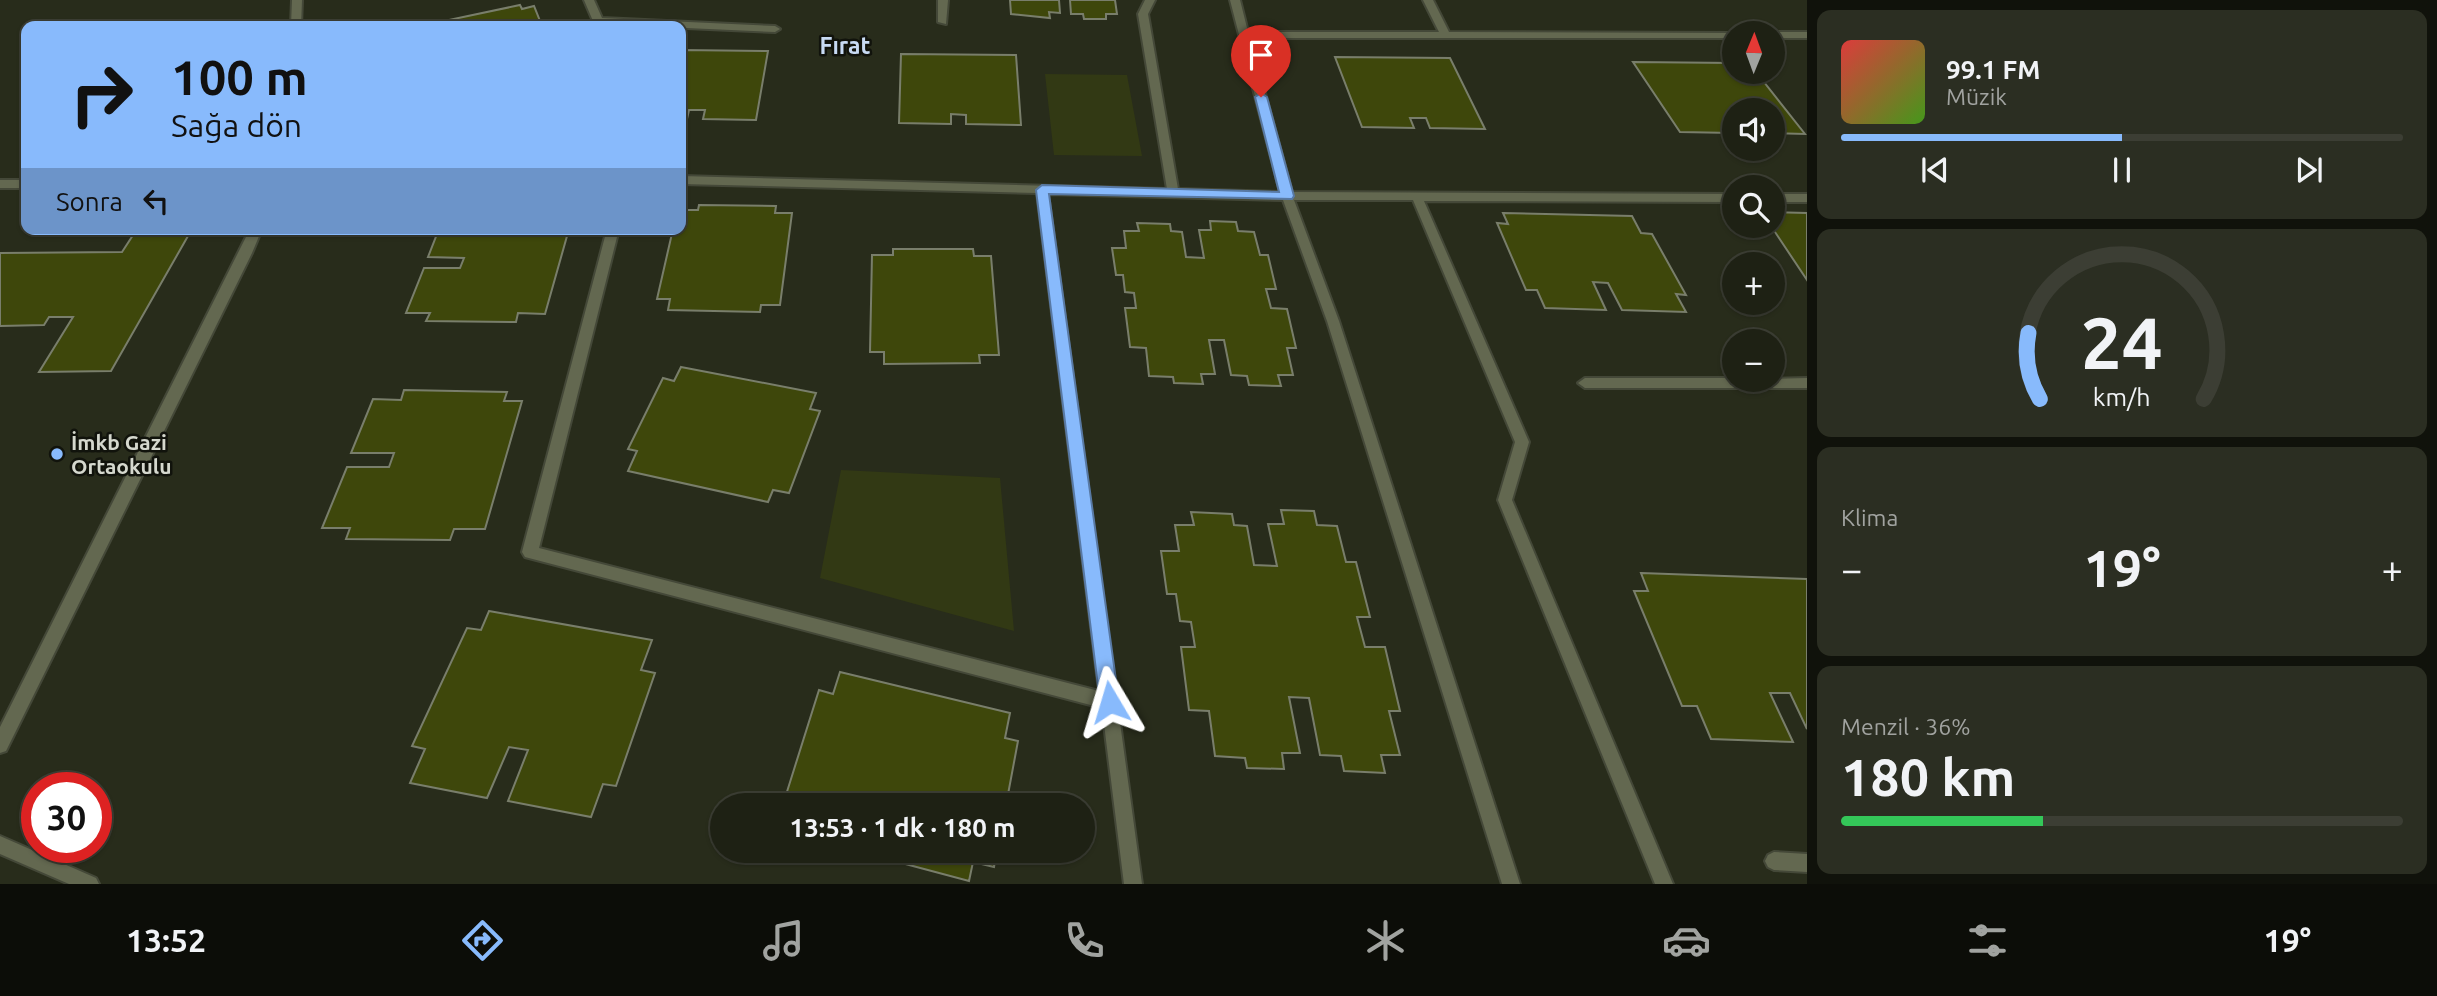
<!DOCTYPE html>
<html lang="tr">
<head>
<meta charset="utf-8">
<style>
	:root { --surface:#1e2114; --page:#2b2e22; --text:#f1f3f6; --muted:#a1a3a0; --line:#3c3e34; --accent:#88bafc }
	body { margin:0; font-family:Ubuntu,sans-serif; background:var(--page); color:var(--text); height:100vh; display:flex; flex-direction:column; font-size:26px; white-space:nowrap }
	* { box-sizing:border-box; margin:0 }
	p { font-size:23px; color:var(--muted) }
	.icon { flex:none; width:38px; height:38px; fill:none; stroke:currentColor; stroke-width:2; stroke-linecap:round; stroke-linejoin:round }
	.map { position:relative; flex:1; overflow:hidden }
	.details { display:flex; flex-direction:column; gap:10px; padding:10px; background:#10120b; width:630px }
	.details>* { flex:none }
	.guide { position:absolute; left:21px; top:21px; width:665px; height:214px; border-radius:14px; box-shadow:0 2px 5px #0004,0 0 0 2px var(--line); background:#88bafc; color:#111; overflow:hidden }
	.needle { width:46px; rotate:1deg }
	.controls { position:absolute; left:1722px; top:21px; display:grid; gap:14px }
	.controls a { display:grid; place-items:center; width:63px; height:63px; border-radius:50%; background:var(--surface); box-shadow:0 2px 5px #0004,0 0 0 2px var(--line); font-size:35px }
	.speed { position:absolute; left:21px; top:772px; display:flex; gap:14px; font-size:35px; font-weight:700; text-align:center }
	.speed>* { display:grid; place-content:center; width:91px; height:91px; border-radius:50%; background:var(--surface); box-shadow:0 2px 5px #0004,0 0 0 2px var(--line); line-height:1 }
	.speed .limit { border:10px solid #d22; background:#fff; color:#111 }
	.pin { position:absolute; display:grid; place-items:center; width:60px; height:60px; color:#fff; margin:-72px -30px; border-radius:50% 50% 50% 0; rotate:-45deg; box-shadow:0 0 7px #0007 }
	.pin .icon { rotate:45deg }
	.me { position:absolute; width:77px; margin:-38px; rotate:353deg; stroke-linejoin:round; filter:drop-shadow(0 0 5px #0008) }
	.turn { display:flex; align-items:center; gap:24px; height:147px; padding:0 35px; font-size:32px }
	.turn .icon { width:91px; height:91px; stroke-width:2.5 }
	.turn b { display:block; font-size:49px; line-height:60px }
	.then { display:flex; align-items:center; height:66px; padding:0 35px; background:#0003; gap:14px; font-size:26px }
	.big { font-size:52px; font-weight:600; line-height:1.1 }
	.details .widget { flex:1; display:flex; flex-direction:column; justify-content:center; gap:10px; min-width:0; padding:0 24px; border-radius:14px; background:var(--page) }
	.details .dial { align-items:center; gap:0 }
	.dial svg { height:182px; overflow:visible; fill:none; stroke:var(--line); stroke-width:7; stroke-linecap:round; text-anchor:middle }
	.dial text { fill:var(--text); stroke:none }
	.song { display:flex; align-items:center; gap:21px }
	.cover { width:84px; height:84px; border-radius:10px; background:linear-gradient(135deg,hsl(0 70% 55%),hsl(100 70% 35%)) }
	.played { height:7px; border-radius:4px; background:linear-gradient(90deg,var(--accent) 50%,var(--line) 50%) }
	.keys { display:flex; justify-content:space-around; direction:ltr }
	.heat { display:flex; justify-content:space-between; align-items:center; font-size:38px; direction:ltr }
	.charge { height:10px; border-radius:5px; background:linear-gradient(90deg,#34c759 36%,var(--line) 0) }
	.trip { position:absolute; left:710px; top:793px; width:385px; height:70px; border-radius:35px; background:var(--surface); box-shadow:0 2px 5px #0004,0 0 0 2px var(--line); font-weight:600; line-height:70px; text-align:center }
	.tab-bar { display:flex; height:112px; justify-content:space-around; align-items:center; background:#0c0d08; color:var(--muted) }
	.tab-bar .icon { width:49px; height:49px }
	.tab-bar .current { color:var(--accent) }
	.tab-bar b { font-size:32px; color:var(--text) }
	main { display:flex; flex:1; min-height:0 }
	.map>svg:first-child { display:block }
</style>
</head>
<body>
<main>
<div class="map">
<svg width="1807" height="884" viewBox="0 0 1807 884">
	<rect width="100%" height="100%" fill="#282c1b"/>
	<path fill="#323914" d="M1045,74l82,1 15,81 -88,-1z
		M841,470l159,8 14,153 -194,-53z"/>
	<path fill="#3e470b" stroke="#797e6b" stroke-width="2" d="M1010,0h49l1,13 -11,-1 1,6 -39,-4z
		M1070,0h45l2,14h-11v5h-22l-1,-5h-12z
		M520,5l2,4 12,-3 8,20h-98v-5z
		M681,50l87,1 -12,69 -53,-1 2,-9h-16l-2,9h-6z
		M901,54l115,1 5,70 -55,-1v-9l-15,-1v10l-52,-1z
		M1335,57l115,1 35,71 -55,-1 -4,-10h-16l4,10 -52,-1z
		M1633,62l101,1v9h22l49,62 -32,-1v-23h-39v13h-8l7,10 -53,-1z
		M699,205l77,1 -1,7h17l-12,92h-19l-1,7 -92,-2 2,-11h-13l16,-70h8v-19h17z
		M1773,212l34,1v67l-36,-54 2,-4 6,1z
		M1503,213l129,3 9,17 11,1 34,61 -10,-1 10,18 -64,-2 -14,-27 -15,-1 13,28 -61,-2 -8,-18h-11l-29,-67 11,1z
		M1210,221l26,1 2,9 16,1 6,23h8l8,34h-10l5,19 16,1 9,39h-9l6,27h-15l3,11 -32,-1 -2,-9 -16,-1 -7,-35h-15l6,34h-14l2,10 -29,-1 -1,-6 -24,-1 -3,-28 -16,-1 -5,-39h11l-2,-15 -9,-1 -2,-17h-7l-4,-27h14l-2,-17h15l-2,-8 33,1 1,7 11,1 4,25 18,1 -5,-28h12z
		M137,229h27l-4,7h28l-77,135 -72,1 34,-55h-24l-5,8 -44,1v-73l122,-1z
		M439,229h130l-24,85 -27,-1 -2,9 -90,-1 4,-8h-24l18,-45h36l4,-10 -36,-1z
		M893,249h80l1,7h17l8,99h-20l1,8 -96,1v-12h-14l2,-97h21z
		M681,367l135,26 -6,16 10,2 -31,82 -16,-3 -5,12 -140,-31 9,-20 -9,-2 35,-71 11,3z
		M404,390l103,2 -3,9h18l-37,128h-31l-4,11 -104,-1 4,-11h-28l25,-61h42l5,-14h-43l22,-54 28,1z
		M1281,510l33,1 3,14 20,1 9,36h10l14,55h-13l8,30h20l15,64h-11l11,44h-19l4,18 -41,-2 -3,-15 -21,-1 -11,-57 -20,-1 11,56h-18l2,16 -37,-1 -2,-10 -30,-2 -6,-45 -20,-1 -8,-63h14l-4,-25 -11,-1 -4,-27h-9l-6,-43h18l-4,-26h19l-3,-13 41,2 2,11 13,1 7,39 23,1 -9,-42h16z
		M1641,573l166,6v150l-17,-36h-20l23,49 -82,-3 -14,-33h-15l-48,-115h14z
		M489,611l163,29 -11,30 14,3 -39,113 -13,-2 -12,33 -83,-16 20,-51 -19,-3 -22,51 -77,-15 15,-34 -13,-3 55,-118 14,2z
		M840,672l170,41 -5,25 13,3 -12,64h-210l1,-3 -12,-4 34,-108 14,4z
		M853,850h144l-3,17 -21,-5 -4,19z"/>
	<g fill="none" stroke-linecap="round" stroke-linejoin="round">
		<defs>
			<path id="lane" d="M0,180h26v8h-26z"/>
			<path id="street" d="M292,0h10l-1,26h-10z
				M584,0h10l8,18 173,8 5,3 -5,3 -177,-8 -5,-3z
				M938,0h10l-2,24 -8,-2z
				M1145,0h10l-7,14 30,175 102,3 -50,-192h10l8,32h191l-16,-32h10l16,32 289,1h-4v5h-484l42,154 442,2v8l-310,-1 105,241 -17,58 161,384h-18l-157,-384 17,-58 -102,-242h-119l45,121 181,563h-18l-175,-563 -44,-121 -235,-6 94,690h-18l-22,-176 -577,-151 -3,-5 85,-323h12l-80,319 560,143 -62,-498 -356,-9v-8l486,13 -29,-175z
				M1773,32h34v6h-34v-5h-4z
				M1773,194h34v8h-34z
				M250,229h12l-10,24 -246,498 -6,2v-26z
				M1585,378h149v2l73,-2v10h-222l-7,-5z
				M0,836l96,42 3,6h-30l-69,-30z
				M1774,852l33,2v18l-33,-2 -6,-3 -3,-6 3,-6z"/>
		</defs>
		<use href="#lane" stroke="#444838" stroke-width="4"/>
		<use href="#street" stroke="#444838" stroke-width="4"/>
		<use href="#lane" fill="#636850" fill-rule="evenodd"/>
		<use href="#street" fill="#636850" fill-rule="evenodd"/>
	</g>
	<path fill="#88bafc" stroke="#5879a4" stroke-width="2" d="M1261,93l6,4 27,99 -2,3 -243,-5 70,508 -3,7 -6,2 -7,-2 -3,-7 -64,-512 6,-5 237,7 -24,-95z"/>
	<circle fill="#88bafc" stroke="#11130c" stroke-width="2.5" cx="57" cy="454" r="7"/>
	<g text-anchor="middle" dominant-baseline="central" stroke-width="5" stroke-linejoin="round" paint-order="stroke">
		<g font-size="21" font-weight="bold" fill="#d5d8ce" stroke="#11130c" text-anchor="start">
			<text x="71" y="442">İmkb Gazi<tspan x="71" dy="24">Ortaokulu</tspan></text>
		</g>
		<g font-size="23" font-weight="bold" fill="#c8dbf4" stroke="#11130c">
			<text x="845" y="45">Fırat</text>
		</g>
	</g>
</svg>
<div class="controls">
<a><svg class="needle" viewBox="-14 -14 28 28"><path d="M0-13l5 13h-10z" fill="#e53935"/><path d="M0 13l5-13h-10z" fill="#a1a3a0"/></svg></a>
<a><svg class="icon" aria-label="sound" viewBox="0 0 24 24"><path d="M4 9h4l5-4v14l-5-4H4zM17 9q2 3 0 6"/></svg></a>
<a><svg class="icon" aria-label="search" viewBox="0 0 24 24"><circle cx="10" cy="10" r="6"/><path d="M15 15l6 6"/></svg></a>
<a>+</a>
<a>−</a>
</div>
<div class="speed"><div class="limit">30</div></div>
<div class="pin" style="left:1261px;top:97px;background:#d93025"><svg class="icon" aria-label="arrive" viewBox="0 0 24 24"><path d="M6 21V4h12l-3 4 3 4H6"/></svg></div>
<svg class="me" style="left:1110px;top:702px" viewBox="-20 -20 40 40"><path d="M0-17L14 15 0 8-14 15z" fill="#88bafc" stroke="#fff" stroke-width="4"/></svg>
<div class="trip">13:53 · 1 dk · 180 m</div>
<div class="guide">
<div class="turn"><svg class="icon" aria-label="right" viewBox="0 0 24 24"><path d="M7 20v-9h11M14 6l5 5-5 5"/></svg><div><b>100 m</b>Sağa dön</div></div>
<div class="then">Sonra<svg class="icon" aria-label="left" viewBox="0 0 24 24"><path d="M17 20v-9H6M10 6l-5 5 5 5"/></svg></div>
</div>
</div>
<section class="details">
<div class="widget">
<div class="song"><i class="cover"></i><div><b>99.1 FM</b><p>Müzik</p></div></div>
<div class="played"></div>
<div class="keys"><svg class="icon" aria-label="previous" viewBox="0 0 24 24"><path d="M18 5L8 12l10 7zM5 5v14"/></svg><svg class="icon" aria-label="pause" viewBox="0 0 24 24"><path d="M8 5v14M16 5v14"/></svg><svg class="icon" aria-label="next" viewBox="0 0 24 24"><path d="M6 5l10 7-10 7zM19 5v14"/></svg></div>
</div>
<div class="widget dial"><svg viewBox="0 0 100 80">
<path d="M14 69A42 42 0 1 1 86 69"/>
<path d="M14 69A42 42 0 0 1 9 40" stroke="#88bafc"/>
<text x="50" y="56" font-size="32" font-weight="700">24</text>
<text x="50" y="72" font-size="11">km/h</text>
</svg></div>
<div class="widget"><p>Klima</p>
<div class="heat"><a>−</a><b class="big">19°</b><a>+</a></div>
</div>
<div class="widget"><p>Menzil · 36%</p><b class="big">180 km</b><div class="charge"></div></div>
</section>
</main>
<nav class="tab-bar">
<b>13:52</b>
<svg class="icon current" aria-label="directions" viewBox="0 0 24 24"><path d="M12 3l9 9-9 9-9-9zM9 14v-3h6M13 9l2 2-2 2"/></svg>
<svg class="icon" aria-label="music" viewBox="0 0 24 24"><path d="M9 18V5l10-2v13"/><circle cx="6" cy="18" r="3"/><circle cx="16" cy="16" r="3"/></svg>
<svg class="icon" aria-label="phone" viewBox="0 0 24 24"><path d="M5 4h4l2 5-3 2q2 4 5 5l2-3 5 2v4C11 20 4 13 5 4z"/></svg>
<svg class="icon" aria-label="climate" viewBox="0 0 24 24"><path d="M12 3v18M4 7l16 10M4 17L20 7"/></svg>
<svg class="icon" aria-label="car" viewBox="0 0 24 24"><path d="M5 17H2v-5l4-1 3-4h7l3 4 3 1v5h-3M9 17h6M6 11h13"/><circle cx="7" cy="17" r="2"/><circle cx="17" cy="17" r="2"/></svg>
<svg class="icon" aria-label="filters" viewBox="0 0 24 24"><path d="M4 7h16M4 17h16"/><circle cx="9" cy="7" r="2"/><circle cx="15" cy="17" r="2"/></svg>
<b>19°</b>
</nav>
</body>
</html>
